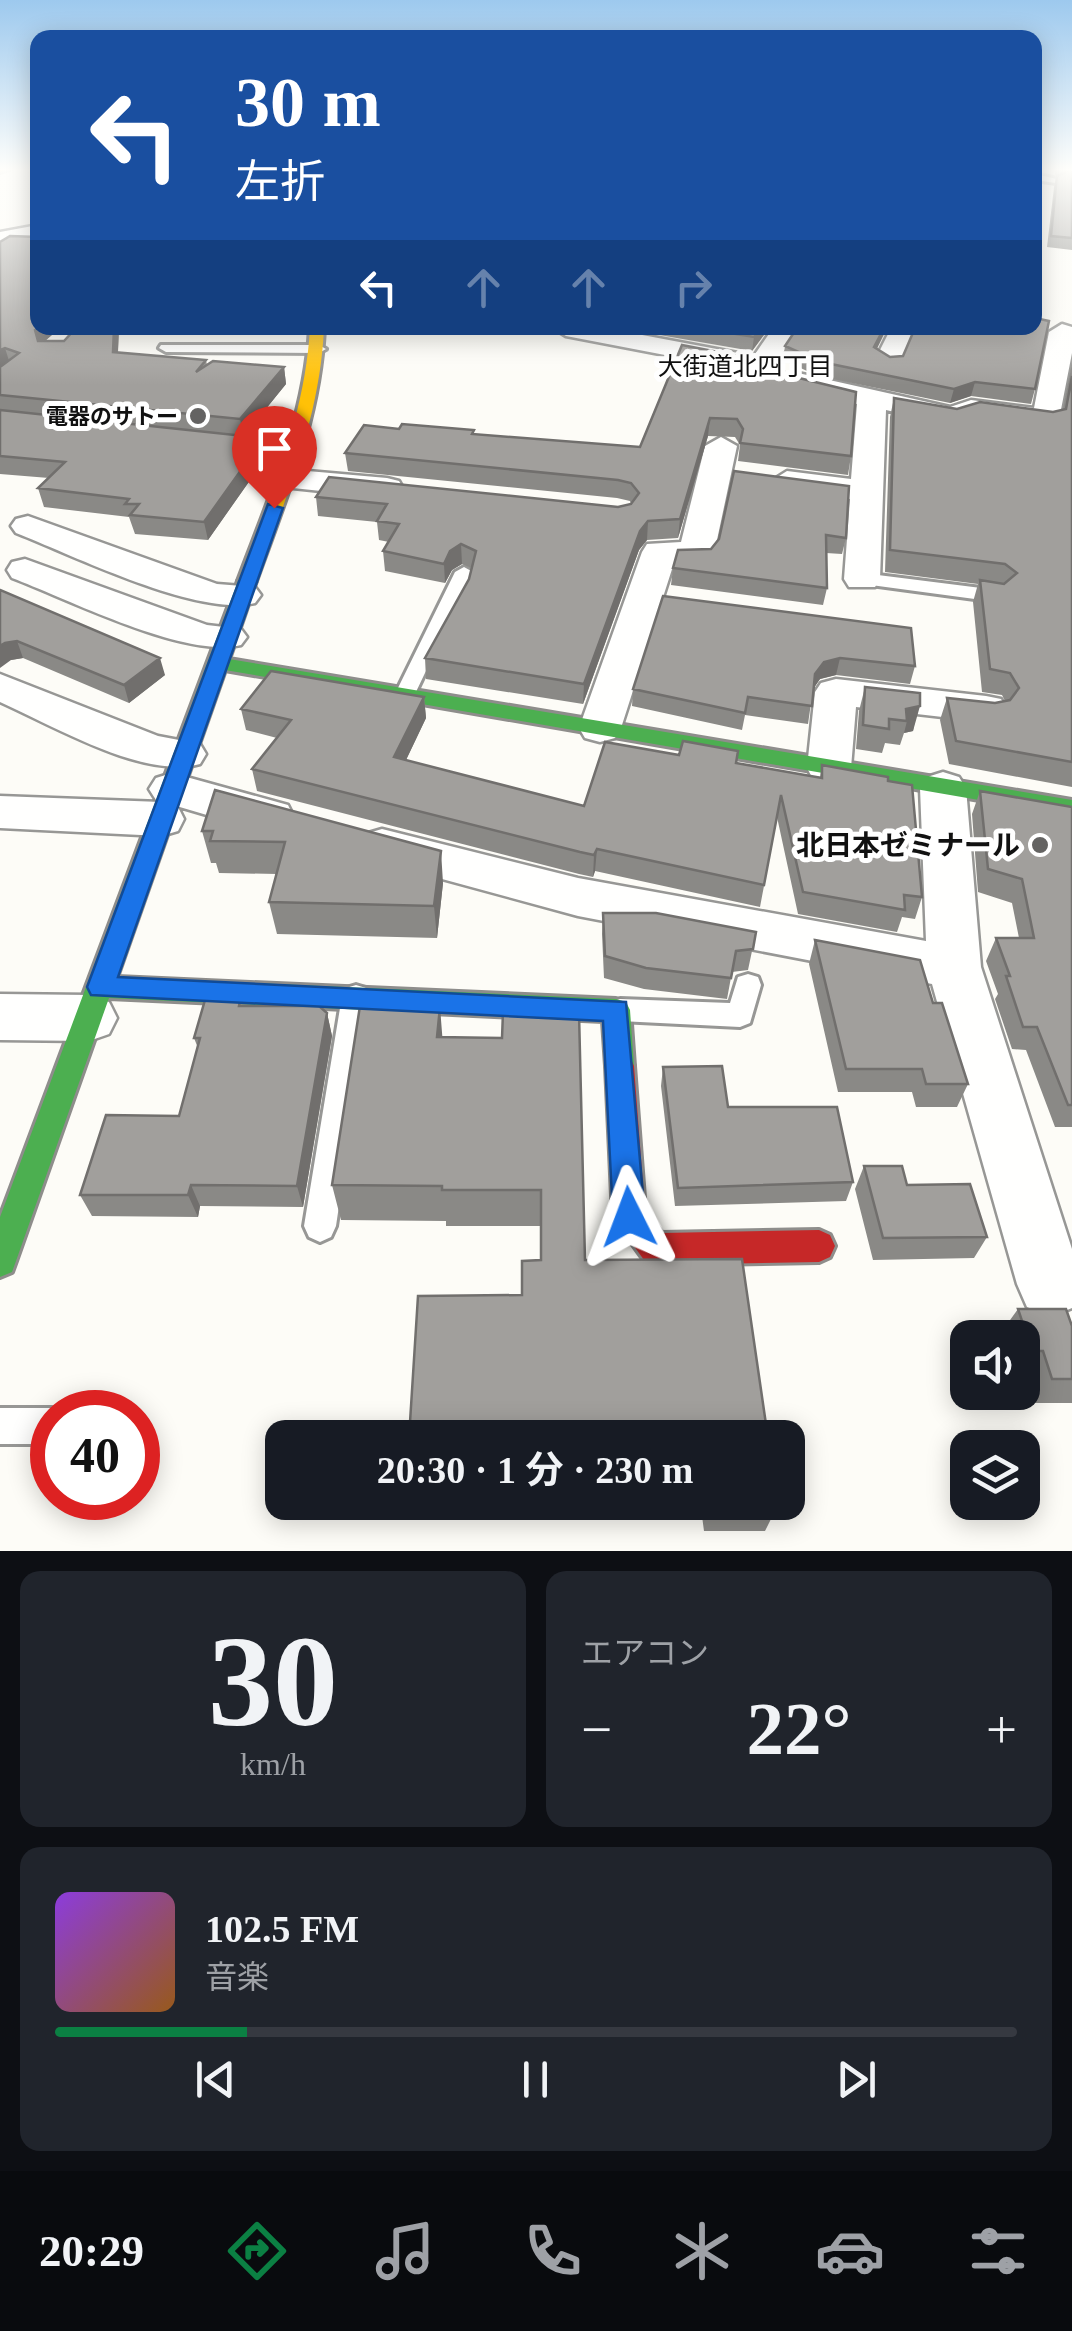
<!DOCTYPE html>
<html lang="ja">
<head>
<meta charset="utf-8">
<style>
	:root { --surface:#171b24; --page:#20242c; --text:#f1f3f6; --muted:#9ea1a6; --line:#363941; --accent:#0b8043 }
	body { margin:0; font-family:"Times New Roman","Noto Sans JP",serif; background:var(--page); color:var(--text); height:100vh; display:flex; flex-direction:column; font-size:38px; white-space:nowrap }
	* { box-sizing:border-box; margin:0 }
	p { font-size:32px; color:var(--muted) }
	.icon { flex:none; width:55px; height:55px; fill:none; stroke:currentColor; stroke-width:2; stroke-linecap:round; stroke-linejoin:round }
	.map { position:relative; height:1551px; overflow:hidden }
	.side { display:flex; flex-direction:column; gap:20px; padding:20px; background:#0d0f14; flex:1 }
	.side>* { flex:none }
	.top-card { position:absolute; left:30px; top:30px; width:1012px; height:305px; border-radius:20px; box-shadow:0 5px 25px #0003; background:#1a4fa0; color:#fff; overflow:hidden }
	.fabs { position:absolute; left:950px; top:1320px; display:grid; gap:20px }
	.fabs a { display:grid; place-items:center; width:90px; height:90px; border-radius:20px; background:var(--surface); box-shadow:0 5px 25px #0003; font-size:50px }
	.speed { position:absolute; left:30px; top:1390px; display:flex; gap:20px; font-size:50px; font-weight:700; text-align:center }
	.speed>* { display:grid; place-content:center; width:130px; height:130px; border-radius:50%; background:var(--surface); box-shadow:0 5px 25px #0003; line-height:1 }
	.speed .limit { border:15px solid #d22; background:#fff; color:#111 }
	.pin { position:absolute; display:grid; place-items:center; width:85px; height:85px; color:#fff; margin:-102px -42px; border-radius:50% 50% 50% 0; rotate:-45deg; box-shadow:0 0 10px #0007 }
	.pin .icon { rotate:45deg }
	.me { position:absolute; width:110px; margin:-55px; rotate:357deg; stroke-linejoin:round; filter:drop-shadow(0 0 8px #0008) }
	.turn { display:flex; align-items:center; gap:35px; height:210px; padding:0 40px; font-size:45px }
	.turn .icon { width:130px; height:130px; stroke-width:2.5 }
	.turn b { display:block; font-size:70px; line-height:85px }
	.lanes { display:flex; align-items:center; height:95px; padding:0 40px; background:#0003; justify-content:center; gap:50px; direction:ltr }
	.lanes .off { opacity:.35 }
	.big { font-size:75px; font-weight:700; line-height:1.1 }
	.side .card { flex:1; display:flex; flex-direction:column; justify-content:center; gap:15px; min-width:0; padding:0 35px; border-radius:20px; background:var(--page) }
	.side .dial { align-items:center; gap:0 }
	.dial b { font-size:130px; line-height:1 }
	.song { display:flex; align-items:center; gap:30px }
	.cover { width:120px; height:120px; border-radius:15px; background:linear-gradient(135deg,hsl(270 70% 55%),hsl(30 70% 35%)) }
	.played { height:10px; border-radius:5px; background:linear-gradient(90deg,var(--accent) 20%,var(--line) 20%) }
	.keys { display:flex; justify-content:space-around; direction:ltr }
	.heat { display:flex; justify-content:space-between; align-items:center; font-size:55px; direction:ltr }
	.side .tiles { flex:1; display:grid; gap:20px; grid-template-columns:1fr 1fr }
	.card:last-child { grid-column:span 2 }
	.trip { position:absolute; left:265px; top:1420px; width:540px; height:100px; border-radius:20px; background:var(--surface); box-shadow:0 5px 25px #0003; font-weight:700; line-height:100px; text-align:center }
	.tabs { display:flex; height:160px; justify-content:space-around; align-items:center; background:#090b0e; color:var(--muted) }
	.tabs .icon { width:70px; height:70px }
	.tabs .active { color:var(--accent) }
	.tabs b { font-size:45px; color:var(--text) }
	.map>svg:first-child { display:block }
</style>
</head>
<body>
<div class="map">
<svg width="1072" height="1551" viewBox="0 0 1072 1551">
	<rect width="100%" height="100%" fill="#fdfcf7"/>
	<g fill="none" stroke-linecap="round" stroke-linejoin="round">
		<defs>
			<path id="lane" d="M1035,174l26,6 -5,3 -21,-3z
				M161,345h158l7,4 -7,4 -153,-1 -7,-4z
				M464,567l9,5 -58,122 -3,5h-14l-3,-5 60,-122z
				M862,573l135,17 9,6 -9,6 -141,-19v-8z
				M748,974l10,3 3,8 -11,38 -10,4 -120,-6 -10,-3 -4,-8 4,-8 10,-3 110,4 8,-26z
				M356,985l10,3 4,8 -34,230 -5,11 -11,5 -11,-5 -5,-11 38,-230 4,-8z
				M0,1408h52l11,4h-11v32h-52z"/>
			<path id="street" d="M38,225v14l-38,7v-14z
				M1062,324l10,3v26l-14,72 -11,3 -73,-10 -22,7 -66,-15 -6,169 -5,8h-26l-5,-8 6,-80 -63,-8 -16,-10 16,-10 64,8 6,-75 -69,-16 -4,-6 4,-6 10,-3 152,34 21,-7 63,8 15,-76z
				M553,328h52l133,25 13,7 22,-32h26l-28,43 -10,2 -13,-7 -10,3 -172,-33z
				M891,328h26l-18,38 -10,2 -14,-8z
				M721,437l16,9 -23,108 -5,8 -35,1 -53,165 -6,10 -15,4 -15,-4 -6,-10 63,-176 5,-8 34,-2 24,-96z
				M285,469l102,9 12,3 4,7 -4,7 -12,3 -113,-12 -5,-7z
				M28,516l189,68 38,3 6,8 -6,8c-58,14 -180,-47 -239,-70l-5,-7 5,-7z
				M25,559l182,66 34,4 6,8 -6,8c-56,14 -173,-46 -229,-67l-5,-8 5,-8z
				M0,674l158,62 42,8 6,10 -6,10c-56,16 -148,-39 -200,-62z
				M836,679l150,17 15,3 6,10 -6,10 -15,3 -130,-15 -5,61 -6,11 -16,4 -16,-4 -6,-11 8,-76 6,-9z
				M943,772l16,5 7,11 15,179 91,282v59l-22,9 -23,-10 -10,-23 -85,-300 -354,-68 -213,-58 -7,-12 7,-12 17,-5 196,49 348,63 -6,-153 7,-11z
				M172,773l116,32 6,12 -6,12 -17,5 -115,-34 -7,-11 7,-11z
				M0,796l161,6 17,5 6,12 -6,12 -17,5 -161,-8z
				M0,994l89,1 20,7 8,16 -8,16 -20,7 -89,-1z"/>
			<path id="fast" d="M247,575l9,6 -27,78 843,141v16l-847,-146 -108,307 499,22 10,3 4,8 4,56 -4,9 -10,3 -10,-3 -4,-9 -3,-45 -494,-23 -93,263 -4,11 -12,5v-60l238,-636z"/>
			<path id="slow" d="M0,168h12l-12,4z
				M310,328h14c-4,90 -38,169 -68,253l-9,6 -7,-2 -2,-4c31,-83 67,-163 72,-253z"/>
			<path id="jam" d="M620,1054l10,3 4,9 11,145 17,22 157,-3 11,5 5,11 -5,11 -11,5 -164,3 -11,-5 -31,-43 -7,-151 4,-9z"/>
		</defs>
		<use href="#lane" stroke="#979795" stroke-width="6"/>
		<use href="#street" stroke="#979795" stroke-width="5"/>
		<use href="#fast" stroke="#8e8d8b" stroke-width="6"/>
		<use href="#slow" stroke="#8e8d8b" stroke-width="6"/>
		<use href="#jam" stroke="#8e8d8b" stroke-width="6"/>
		<use href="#lane" fill="#fffffe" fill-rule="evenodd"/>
		<use href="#street" fill="#fffffe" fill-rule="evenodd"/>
		<use href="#fast" fill="#4caf50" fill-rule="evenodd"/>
		<use href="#slow" fill="#ffc107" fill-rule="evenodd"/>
		<use href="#jam" fill="#c62828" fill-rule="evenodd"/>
	</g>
	<path fill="#8a8986" d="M1056,168h16v82l-25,-3 7,-60 3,-11 -2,-1z
		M0,242l38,86h22l-15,13h19l55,-13 -1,25 88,7 1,5 77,2 2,17 -42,52 23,20 -59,84 -73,-6 -6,-17 -85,-10 -6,-19 11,-10 -49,-4z
		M353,328h45v1h-45z
		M619,328h150l-17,23z
		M682,345l169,111 -3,19 -110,-14 2,-16 -5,-8 -27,-1 -30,102 -31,2 -8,10 -56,154 -157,-25 -1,-21 44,-79 2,-11 -9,-4 -10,6 -7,13 -60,-12 -2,-20 6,-9 -10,-2 -2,-18 -59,-6 -2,-19 302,10 13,-3 -1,-3 -13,-3 -269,-27 -3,-18 129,-19 166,13z
		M785,346l92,3 13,8 145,32 -4,15 -60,-8 -21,7 -132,-27 -35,-16z
		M1072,363v424l-123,-23 -9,-44 7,-22 48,5 10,-2 -3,-6 -20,-3 -9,-90 5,-18 -93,-12 5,-155 4,-19 63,11 96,3 10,-3z
		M734,471l112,67 -4,16 -16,-1 1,35 -4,17 -152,-20 2,-17 38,-19 8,-10z
		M0,590l165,85 -36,28 -106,-45 -12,2z
		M663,596l252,70 -5,18 -74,-9 -16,4 -7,10 -5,35 -63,-9 -3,15 -110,-24 1,-17z
		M865,687l55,6 -7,38 -9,2 -4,12 -15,-2 -3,10 -26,-4 3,-38z
		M424,697l2,21 -20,42 178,46 95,-51 141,22 2,-12 66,16 34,116 -7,22 -13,-2 -5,15 -99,-18 -21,-97 -17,90 -165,-36 -2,6 -14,-3 -322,-83 -5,-22 25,-31 -31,-8 -5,-21z
		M215,790l228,93 -6,55 -160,-4 -8,-32 8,-28 -58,-1 -3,-10h-5l-9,-32z
		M980,791l92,16v320h-17l-29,-77 -14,-1 -17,-50 3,-5 -12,-33 10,-23h23l-7,-35 -34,-11 -6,-78z
		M603,913l153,19 -8,38 -16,2 -5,27 -83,-10 -40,-11 -2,-44z
		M815,940l118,63 35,81 -11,23h-41l-4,-15h-74l-29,-128z
		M242,1006l85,7 5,23 -29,171 -103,-1 -2,11 -106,-1 -12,-21 99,-79 19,-68 -4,-10z
		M443,1037l142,223 -63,35 19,-35v-34h-95v-5l-105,-1 -9,-35z
		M663,1067l190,115 -7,19 -171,5 -14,-120z
		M864,1166l123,71 -13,21 -101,2 -18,-71z
		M1018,1309l54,17v77h-40l-8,-27h-2v-38h-21l-1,-4z
		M631,1502h146l1,3 -13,26h-61l-2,-15 -70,1z"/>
	<path fill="#716f6d" d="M38,328h22l-21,18 -4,-16z
		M114,328h5l-2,41 -4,-17z
		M761,328h8l-17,23 2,-14z
		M884,328h3l-16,33 3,-14z
		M5,348l5,16 -10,6v-20z
		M284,367l2,17 -42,52 -4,-17z
		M975,382l-4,14 -21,7 4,-14z
		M710,418l-2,18 -30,102 2,-19z
		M264,438l3,18 -59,84 -4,-18z
		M648,521l-1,19 -8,10 -56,154 1,-20 56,-153z
		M461,544l1,20 -10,6 -7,13 -1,-19 6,-13z
		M17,641l6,17 -12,2 -11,8v-22l5,-3z
		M160,658l5,17 -36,28 -5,-18z
		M840,658l-4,17 -16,4 -9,13 4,-18 9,-12z
		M424,697l2,21 -29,61 -3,-22z
		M920,706l-7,25 -9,2 3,-12 -1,-12z
		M597,849l-2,22 -2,6 1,-22z
		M441,851l2,32 -6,55 -3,-32z
		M440,1007l3,38 -6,-8z
		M327,1013l5,23 -29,171 -6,-21z
		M191,1185l9,21 -2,11 -10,-22z"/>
	<path fill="#a19f9c" stroke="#716f6d" stroke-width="2.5" d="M1063,168h9v70l-21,-2 6,-60 11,-5z
		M10,236l28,1v91l-3,2 3,11h26l12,-13h38l-1,24 93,8 -10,12 17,-11 71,6 -44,52 -240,-24v-28l19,-14 -14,-5 -5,2v-108z
		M1035,318l14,3 -14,68 -60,-7 -21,7 -133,-27 -36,-16 12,-18h87l-10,19 16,10 13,-1 12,-28h120z
		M698,328h63l-7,9z
		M682,345l72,14 45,19 57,14 -5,64 -111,-13 3,-14 -6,-10 -27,-1 -30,101 -32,2 -8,10 -56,153 -159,-26 44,-79 7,-28 -15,-7 -11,7 -6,13 -61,-13 16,-27 -22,-3 10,-17 -71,-7 13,-20 289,30 13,-3 8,-11 -8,-10 -13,-3 -273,-27 19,-28 35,4 3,-5 72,6 -2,4 168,13z
		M1072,376v386l-116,-21 -9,-43 48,5 15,-3 9,-12 -9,-15 -20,-4 -10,-89 24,4 13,-11 -12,-9 -115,-14 4,-152 63,11 23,-7 73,10 13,-3z
		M0,410l264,28 -60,84 -74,-7 9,-11h-14l4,-5 -91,-11 27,-26 -65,-6z
		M734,471l115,15 -3,52 -20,-3 1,53 -154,-20 5,-18 33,-1 8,-10z
		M0,590l160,68 -36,27 -107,-44 -12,2 -5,3z
		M663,596l248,32 4,38 -75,-8 -16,4 -9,12 -3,32 -64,-9 -3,16 -112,-24z
		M271,671l153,26 -30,60 190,49 21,-64 74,13 4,-14 55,10 -2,12 86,15v-13l66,12v4l24,4 10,112 -18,-2 1,15 -102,-18 -22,-97 -17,90 -167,-36 -3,6 -14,-3 -328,-83 39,-49 -50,-11z
		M865,687l55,6v13l-14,3 1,12 -18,-2v10l-26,-4z
		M215,790l226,61 -7,55 -165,-4 16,-60 -75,-1 3,-10h-11z
		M980,791l92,16v298h-4l-31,-78h-14l-17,-51h4l-14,-38h38l-12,-59 -34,-10z
		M603,913h53l100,19 -3,17 -17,2 -5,27 -85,-10 -41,-12z
		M815,940l105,20 13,43h9l26,81h-42l-4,-15h-76z
		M205,1000l35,1 -1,5h80l8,7 -30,173 -106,-1 -3,10h-108l26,-80 73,1 21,-78h-6z
		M360,1006l80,1 -3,30 65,1 1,-26 76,1 6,247 157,-1 26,179h-359l9,-142 104,-1v-34l19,-1v-70h-99v-4l-110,-1z
		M722,1066l6,41h109l16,75 -175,6 -15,-121z
		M864,1166h38l5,19 63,-1 17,53 -104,1z
		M1018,1309h48l6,17v53h-20l-9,-28h-11z
		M713,1502h64l1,3h-65z"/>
	<linearGradient id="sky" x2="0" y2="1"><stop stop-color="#9dc9ee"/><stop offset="0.44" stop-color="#fefefb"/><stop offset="1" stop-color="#fefefb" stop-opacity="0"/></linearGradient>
	<rect width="1072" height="385" fill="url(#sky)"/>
	<path fill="#1a73e8" stroke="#114b97" stroke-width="2.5" d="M268,504l15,4 -165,469 508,25 19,215 -5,11 -11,4 -12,-4 -4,-11 -10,-196 -512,-26 -4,-8z"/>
	<g fill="#646362" stroke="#fff" stroke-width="4">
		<circle cx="198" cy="416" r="10"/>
		<circle cx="1040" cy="845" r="10"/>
	</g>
	<g text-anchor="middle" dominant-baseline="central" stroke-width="10" stroke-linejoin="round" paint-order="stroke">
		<g font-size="22" font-weight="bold" fill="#111" stroke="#fff" text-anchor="end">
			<text x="178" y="416">電器のサトー</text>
		</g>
		<g font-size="25" fill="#111" stroke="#fff">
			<text x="745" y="366">大街道北四丁目</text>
		</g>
		<g font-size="28" font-weight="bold" fill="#111" stroke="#fff" text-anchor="end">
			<text x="1020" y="845">北日本ゼミナール</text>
		</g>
	</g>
</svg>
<div class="fabs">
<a><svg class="icon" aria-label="sound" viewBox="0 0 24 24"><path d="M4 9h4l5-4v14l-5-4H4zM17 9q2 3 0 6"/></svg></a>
<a><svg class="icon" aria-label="layers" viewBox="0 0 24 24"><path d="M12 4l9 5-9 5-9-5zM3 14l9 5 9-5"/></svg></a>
</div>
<div class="speed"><div class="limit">40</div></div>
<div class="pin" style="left:274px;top:508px;background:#d93025"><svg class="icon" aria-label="arrive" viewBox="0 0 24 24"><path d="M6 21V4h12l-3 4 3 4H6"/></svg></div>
<svg class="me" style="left:629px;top:1217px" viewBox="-20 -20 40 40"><path d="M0-17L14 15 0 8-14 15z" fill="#1a73e8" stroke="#fff" stroke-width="4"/></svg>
<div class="trip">20:30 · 1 分 · 230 m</div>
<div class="top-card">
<div class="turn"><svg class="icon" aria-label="left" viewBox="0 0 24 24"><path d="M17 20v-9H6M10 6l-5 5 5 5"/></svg><div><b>30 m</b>左折</div></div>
<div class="lanes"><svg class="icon" aria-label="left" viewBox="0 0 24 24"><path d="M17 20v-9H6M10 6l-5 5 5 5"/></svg><svg class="icon off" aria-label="ahead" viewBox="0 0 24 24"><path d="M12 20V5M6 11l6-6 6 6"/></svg><svg class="icon off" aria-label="ahead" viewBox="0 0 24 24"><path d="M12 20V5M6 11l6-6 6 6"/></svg><svg class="icon off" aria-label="right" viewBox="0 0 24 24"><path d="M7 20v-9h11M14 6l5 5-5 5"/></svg></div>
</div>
</div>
<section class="side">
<div class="tiles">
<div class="card dial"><b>30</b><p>km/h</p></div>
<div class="card"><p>エアコン</p>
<div class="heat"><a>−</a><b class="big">22°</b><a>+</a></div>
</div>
<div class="card">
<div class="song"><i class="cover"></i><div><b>102.5 FM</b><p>音楽</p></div></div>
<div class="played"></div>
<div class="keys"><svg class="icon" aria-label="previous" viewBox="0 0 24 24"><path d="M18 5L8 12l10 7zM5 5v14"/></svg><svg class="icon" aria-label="pause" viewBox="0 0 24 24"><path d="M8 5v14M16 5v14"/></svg><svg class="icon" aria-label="next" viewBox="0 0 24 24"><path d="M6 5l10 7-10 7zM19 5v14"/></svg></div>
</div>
</div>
</section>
<nav class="tabs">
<b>20:29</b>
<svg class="icon active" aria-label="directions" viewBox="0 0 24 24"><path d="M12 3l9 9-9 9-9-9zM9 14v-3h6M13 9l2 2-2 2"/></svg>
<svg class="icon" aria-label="music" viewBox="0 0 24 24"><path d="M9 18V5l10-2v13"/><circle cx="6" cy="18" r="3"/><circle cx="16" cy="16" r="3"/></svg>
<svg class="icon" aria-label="phone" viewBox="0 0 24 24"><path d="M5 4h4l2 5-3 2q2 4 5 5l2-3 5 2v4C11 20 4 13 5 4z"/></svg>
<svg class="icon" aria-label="climate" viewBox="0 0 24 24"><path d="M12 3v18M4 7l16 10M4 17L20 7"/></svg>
<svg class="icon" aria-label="car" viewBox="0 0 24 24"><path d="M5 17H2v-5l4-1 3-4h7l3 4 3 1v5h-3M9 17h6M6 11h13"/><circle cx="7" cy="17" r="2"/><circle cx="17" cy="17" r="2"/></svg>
<svg class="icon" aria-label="filters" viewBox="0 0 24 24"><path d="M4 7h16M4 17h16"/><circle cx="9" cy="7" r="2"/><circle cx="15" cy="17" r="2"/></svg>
</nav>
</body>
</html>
